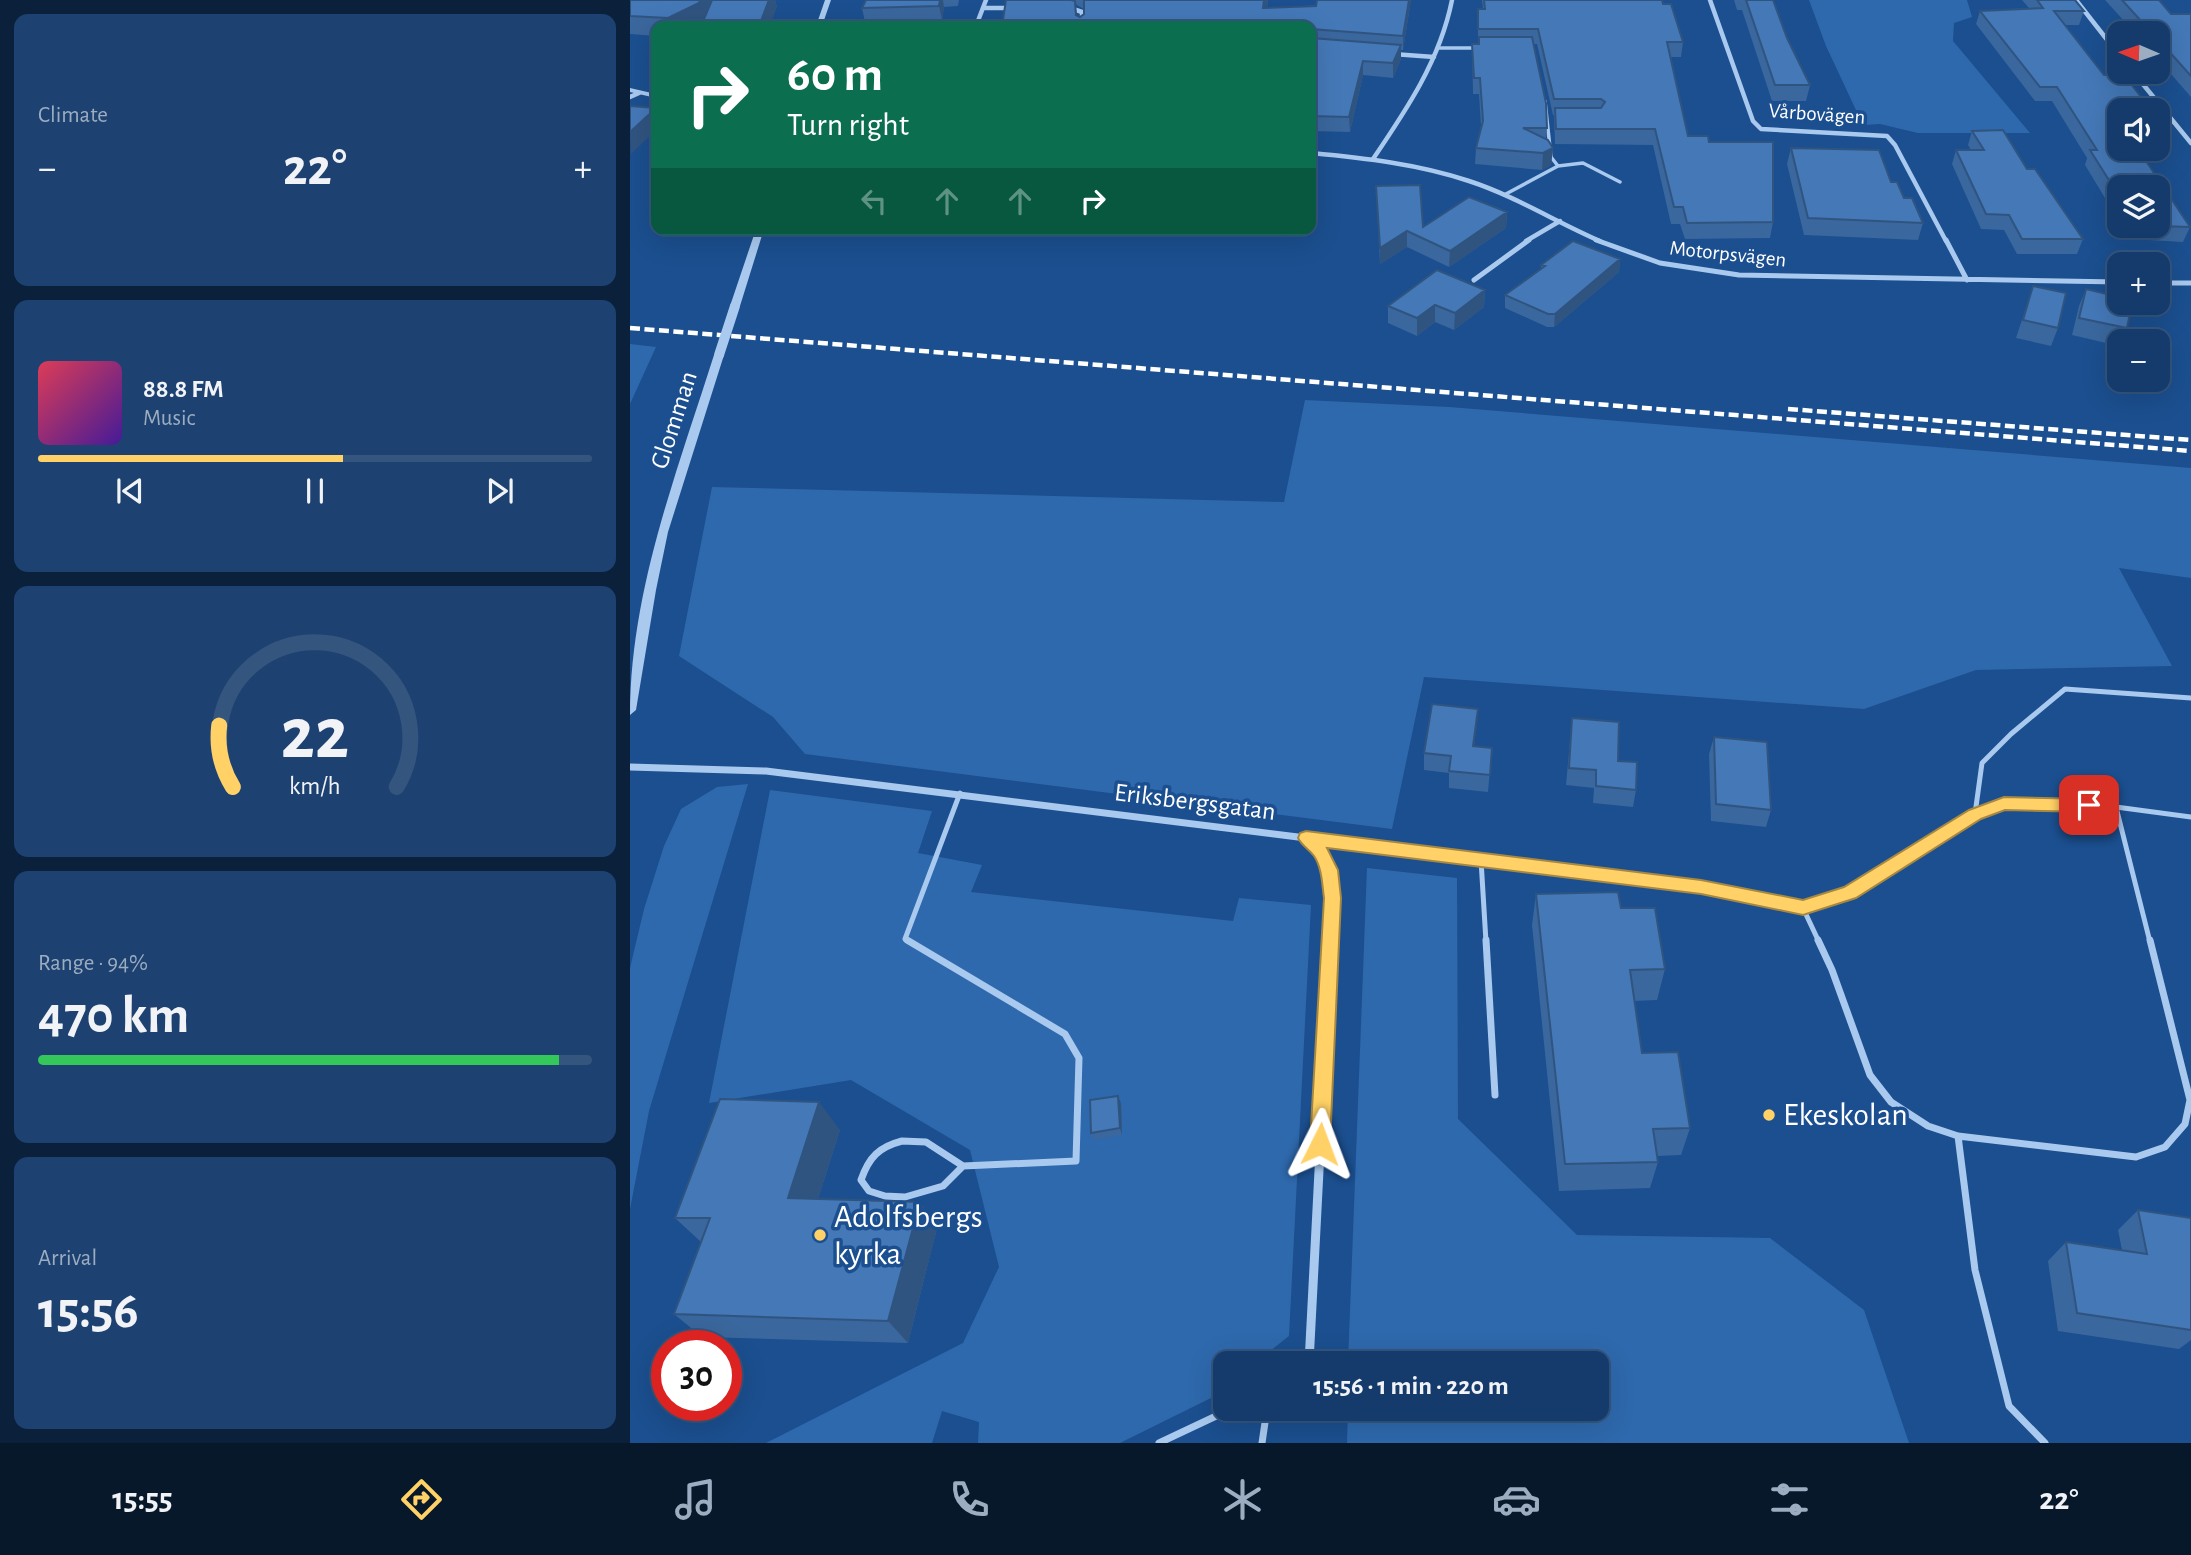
<!DOCTYPE html>
<html lang="en">
<head>
<meta charset="utf-8">
<style>
	:root { --surface:#143b6b; --page:#1d4271; --text:#f1f3f6; --muted:#9dadc1; --line:#33557e; --accent:#ffd166 }
	body { margin:0; font-family:"Alegreya Sans",sans-serif; background:var(--page); color:var(--text); height:100vh; display:flex; flex-direction:column; font-size:26px; white-space:nowrap }
	* { box-sizing:border-box; margin:0 }
	p { font-size:23px; color:var(--muted) }
	.icon { flex:none; width:38px; height:38px; fill:none; stroke:currentColor; stroke-width:2; stroke-linecap:round; stroke-linejoin:round }
	.map { position:relative; flex:1; overflow:hidden }
	.details { display:flex; flex-direction:column; gap:14px; padding:14px; background:#0b203b; width:630px }
	.details>* { flex:none }
	.top-card { position:absolute; left:21px; top:21px; width:665px; height:214px; border-radius:14px; box-shadow:0 7px 28px #0002,0 0 0 2px var(--line); background:#0b6e4f; color:#fff; overflow:hidden }
	.needle { width:46px; rotate:272deg }
	.controls { position:absolute; left:1477px; top:21px; display:grid; gap:14px }
	.controls a { display:grid; place-items:center; width:63px; height:63px; border-radius:14px; background:var(--surface); box-shadow:0 7px 28px #0002,0 0 0 2px var(--line); font-size:35px }
	.speed { position:absolute; left:21px; top:1330px; display:flex; gap:14px; font-size:35px; font-weight:700; text-align:center }
	.speed>* { display:grid; place-content:center; width:91px; height:91px; border-radius:50%; background:var(--surface); box-shadow:0 7px 28px #0002,0 0 0 2px var(--line); line-height:1 }
	.speed .limit { border:10px solid #d22; background:#fff; color:#111 }
	.pin { position:absolute; display:grid; place-items:center; width:60px; height:60px; color:#fff; margin:-30px; border-radius:14px; box-shadow:0 4px 10px #0006 }
	.me { position:absolute; width:77px; margin:-38px; rotate:3deg; stroke-linejoin:round; filter:drop-shadow(0 0 5px #0008) }
	.turn { display:flex; align-items:center; gap:24px; height:147px; padding:0 21px; font-size:32px }
	.turn .icon { width:91px; height:91px; stroke-width:2.5 }
	.turn b { display:block; font-size:49px; line-height:60px }
	.lanes { display:flex; align-items:center; height:66px; padding:0 21px; background:#0003; justify-content:center; gap:35px; direction:ltr }
	.lanes .off { opacity:.35 }
	.big { font-size:52px; font-weight:600; line-height:1.1 }
	.details .card { flex:1; display:flex; flex-direction:column; justify-content:center; gap:10px; min-width:0; padding:0 24px; border-radius:14px; background:var(--page) }
	.details .dial { align-items:center; gap:0 }
	.dial svg { height:182px; overflow:visible; fill:none; stroke:var(--line); stroke-width:7; stroke-linecap:round; text-anchor:middle }
	.dial text { fill:var(--text); stroke:none }
	.song { display:flex; align-items:center; gap:21px }
	.cover { width:84px; height:84px; border-radius:10px; background:linear-gradient(135deg,hsl(350 70% 55%),hsl(260 70% 35%)) }
	.played { height:7px; border-radius:4px; background:linear-gradient(90deg,var(--accent) 55%,var(--line) 55%) }
	.keys { display:flex; justify-content:space-around; direction:ltr }
	.heat { display:flex; justify-content:space-between; align-items:center; font-size:38px; direction:ltr }
	.charge { height:10px; border-radius:5px; background:linear-gradient(90deg,#34c759 94%,var(--line) 0) }
	.trip { position:absolute; left:583px; top:1351px; width:396px; height:70px; border-radius:14px; background:var(--surface); box-shadow:0 7px 28px #0002,0 0 0 2px var(--line); font-weight:600; line-height:70px; text-align:center }
	.tabs { display:flex; height:112px; justify-content:space-around; align-items:center; background:#08182b; color:var(--muted) }
	.tabs .icon { width:49px; height:49px }
	.tabs .current { color:var(--accent) }
	.tabs b { font-size:32px; color:var(--text) }
	main { display:flex; flex:1; min-height:0 }
	.map>svg:first-child { display:block }
</style>
</head>
<body>
<main>
<section class="details">
<div class="card"><p>Climate</p>
<div class="heat"><a>−</a><b class="big">22°</b><a>+</a></div>
</div>
<div class="card">
<div class="song"><i class="cover"></i><div><b>88.8 FM</b><p>Music</p></div></div>
<div class="played"></div>
<div class="keys"><svg class="icon" aria-label="previous" viewBox="0 0 24 24"><path d="M18 5L8 12l10 7zM5 5v14"/></svg><svg class="icon" aria-label="pause" viewBox="0 0 24 24"><path d="M8 5v14M16 5v14"/></svg><svg class="icon" aria-label="next" viewBox="0 0 24 24"><path d="M6 5l10 7-10 7zM19 5v14"/></svg></div>
</div>
<div class="card dial"><svg viewBox="0 0 100 80">
<path d="M14 69A42 42 0 1 1 86 69"/>
<path d="M14 69A42 42 0 0 1 8 42" stroke="#ffd166"/>
<text x="50" y="56" font-size="32" font-weight="700">22</text>
<text x="50" y="72" font-size="11">km/h</text>
</svg></div>
<div class="card"><p>Range · 94%</p><b class="big">470 km</b><div class="charge"></div></div>
<div class="card"><p>Arrival</p><b class="big">15:56</b></div>
</section>
<div class="map">
<svg width="1561" height="1443" viewBox="0 0 1561 1443">
	<rect width="100%" height="100%" fill="#1b4f8f"/>
	<path fill="#2e69ad" d="M1179,0h158l5,17 -18,6 -1,18 77,92h-112l-38,-9 -17,1 -37,-79z
		M0,344l26,3 -26,57z
		M675,400l144,7 742,61v110l-72,-10 53,98 -196,4 -112,39 -440,-32 -32,152 -587,-75 -32,-37 -94,-61 33,-169 572,15z
		M118,784l-99,327 -19,98v-241l14,-59 20,-63 17,-37 36,-22z
		M140,790l162,21 -14,42 64,12 -11,27 262,29 6,-23 72,7 -22,431 -34,27h-30v24l-12,10 -93,46h-142l1,-21 -37,-11 -10,32h-166l197,-100 36,-76 -29,-117 -119,-70 -142,23z
		M737,868l90,10 1,241 119,116 193,3 94,72 45,133h-562l1,-34h248v-46h-248z"/>
	<g fill="none" stroke-linecap="round" stroke-linejoin="round">
		<path stroke="#a9c9ee" stroke-width="3.5" d="M808,48h39
			M928,166l25,-3 37,19
			M874,195l54,-29 -7,-9 -6,-56"/>
		<path stroke="#a9c9ee" stroke-width="5" d="M1486,807l75,10
			M1345,814l7,-51 29,-29 54,-45 126,9
			M676,838l395,49 102,21
			M851,860l5,82
			M1173,908l16,34
			M1173,908l47,-15 125,-79 29,-10 58,-1 54,4 34,135
			M280,942l-5,-3 55,-146"/>
		<path stroke="#a9c9ee" stroke-width="7" d="M277,940l158,94 14,24 -3,103 -113,5
			M856,940l9,155
			M1188,940l14,30 38,105 21,27 37,24 30,10 178,21 29,-10 20,-23 5,-24 -40,-160
			M1328,1136l17,134 34,136 36,37
			M272,1141l24,1 37,24 -20,20 -38,11 -20,-1 -16,-5 -8,-11c8,-23 18,-33 41,-39z
			M529,1443l72,-34
			M632,1443l5,-34"/>
		<path stroke="#a9c9ee" stroke-width="4.5" d="M1080,0l43,121 8,8 126,7 8,9 51,96
			M1446,0l43,55
			M353,8h29
			M440,8l12,4v14
			M346,26l10,-26
			M763,54l41,3
			M1503,72l58,71
			M0,97l9,-4
			M681,153c53,5 107,11 158,28 46,15 87,41 131,60
			M743,159c34,-50 67,-99 79,-159
			M896,241l34,-20"/>
		<path stroke="#a9c9ee" stroke-width="5" d="M966,240l64,23 79,12 380,7
			M1316,240l21,40
			M844,280l55,-40
			M1528,283h33"/>
		<path stroke="#a9c9ee" stroke-width="7" d="M0,767l136,4 540,67c30,29 27,65 25,104"/>
		<path stroke="#a9c9ee" stroke-width="9" d="M679,1363l22,-423"/>
		<path fill="#a9c9ee" fill-rule="evenodd" d="M195,0h6l-9,26h-6z
			M0,88l26,6v4l-26,-6z
			M126,229h8l-24,77 -2,2h-6l-2,-2z
			M89,352l5,3 -56,177 -12,58 -20,120 -6,5c0,-124 47,-243 84,-360z"/>
		<path stroke="#fff" stroke-width="4.5" stroke-dasharray="10 4.5" stroke-linecap="butt" d="M0,328l1561,123
			M1158,409l403,31"/>
		<path stroke="#a9c9ee" stroke-width="10" d="M89,355l16,-49"/>
	</g>
	<path fill="#3a679d" fill-rule="evenodd" d="M0,0h145l2,7 -75,16 -6,3h-40v10l-26,-2z
		M236,0h93l-1,6 -14,1 -2,13 -77,2 -3,-14z
		M376,0h262l-1,8 144,-8 -8,50h-2v9l-8,19 -30,-3 -13,57 -39,-1v-105h-309zM445,4l9,5v5l-4,3 -3,-2z
		M852,0h180l21,42 -2,15h-10l17,79 21,6 64,80 -3,16 -85,1 -5,-15h-9l-18,-79 -98,-1 -1,-29h-1l-16,-71h-3l13,84 -1,11 7,9 -2,17 -9,5 -67,-6 1,-16 5,-22 -2,-32h-6l-1,-50h6v-35h5z
		M1104,0h39l14,38 23,47 -4,16h-34l-30,-91h-5z
		M1392,0h53l9,11 -5,14h-15l40,50 41,27 -26,47 71,78 -7,15 -52,-3 -9,-13h36l-39,-39v34l-34,-56 2,-7 -35,-57h-17l-59,-77 4,-13 49,-3z
		M1475,0h54l12,14h20v83l-33,-38v-26h-23z
		M1528,124l8,10 -6,14h-2z
		M1342,131l55,38 56,70 -6,15h-60l-13,-24 -23,-1 -29,-65 4,-14h15l-3,-5z
		M1161,148l100,34 13,16 19,25 -5,17 -114,-5 -17,-71z
		M746,186l47,41 84,-15 -1,16 -57,39 -42,-20 -27,17z
		M990,259l-1,13 -65,55h-7l-42,-19v-13l36,-26v-4z
		M1403,286l25,42 -7,18 -35,-8z
		M1456,289l41,39 -6,13h-2v5l-47,-11 7,-29z
		M855,290l-1,17 -30,23 -19,-8 -18,14 -29,-13v-17z
		M848,709l-4,37 18,2 -4,44 -39,-4v-15l-25,-3v-17z
		M942,718l46,43 18,29 -3,17 -40,-4 1,-15 -28,-3z
		M1084,737l57,73 -5,17 -55,-6 -2,-67z
		M906,894l85,14 44,61 -8,31 -23,1 8,52 48,75 -9,27 -24,1 1,6 -8,26 -91,3 -27,-266z
		M491,1103l1,32 -28,5 -3,-7z
		M210,1130l-22,69 102,3 17,26 -29,115 -206,-6 -28,-23 27,-72 -26,-24z
		M1508,1210l53,8v122l-12,9 -121,-18 -10,-70 18,-19 56,8 -4,-20z"/>
	<path fill="#305480" d="M70,0h20l-15,22 -9,4h-25l-3,-8z
		M139,0h6l2,7 -7,19h-11z
		M310,0h3l1,7 -2,13 -3,-14z
		M634,0h4l-4,22 -1,-14z
		M779,0h2l-8,50v-14z
		M771,45v14l-8,19v-15z
		M733,61v14l-13,57 -1,-15z
		M26,108v22l-25,24 -1,-22z
		M923,148l-2,17 -9,5 1,-17z
		M877,212l-1,16 -57,39 1,-16z
		M777,231v16l-27,17v-16z
		M990,259l-1,13 -65,55 1,-13z
		M855,290l-1,17 -30,23 1,-17z
		M805,305v17l-18,14v-18z
		M848,709l-1,17 -5,37 1,-17z
		M488,1096l3,7 1,32 -2,-7z
		M189,1102l21,28 -30,94 -22,-26z
		M290,1202l17,26 -29,115 -20,-22z"/>
	<path fill="#4478b7" stroke="#305480" stroke-width="2" d="M0,0h70l-1,3 -31,15 -38,-2z
		M82,0h57l-10,26h-58z
		M236,0h74l-1,6 -77,2z
		M376,0h65l4,1 1,14 4,2 4,-3v-14h180l-1,8 53,-2 1,-6h92l-6,36 -92,-7v-3h-309z
		M854,0h178l1,4h8l12,38h-16l21,94h20l1,6h64v80l-86,1 -4,-16h-9l-19,-78h-99l-1,-21h46l4,-6 -4,-3h-47l-16,-70h-60v-20h7z
		M1116,0h27l14,38 23,47h-35z
		M1407,0h38l9,11h-30l50,64h20l21,27h-6l7,8h-27v39h19l52,78 -32,-1v-39h-39v9l-29,-46h7l-40,-63h-17l-60,-76 63,-3z
		M1492,0h37l12,14h20v62l-33,-37v-6h-6z
		M849,37h53l14,66 1,25h-24l25,12 5,8 -10,5 -67,-5 7,-27 -3,-43h-6l-2,-34h7z
		M681,38l90,7 -8,18 -30,-2 -14,56 -38,-1z
		M0,106l26,2 -26,24z
		M1528,124l8,10h-8z
		M1373,130l24,39h8l48,70h-61l-13,-24 -23,-1 -30,-64h28l-12,-19z
		M1161,148l88,2 12,32h6l7,16h8l11,25 -115,-5z
		M790,185l3,42 46,-30 38,15 -57,39 -43,-20 -27,17 -4,-62z
		M943,241l47,18 -65,55h-7l-43,-19 40,-29 -4,-1z
		M807,270l48,20 -30,23 -20,-8 -18,13 -29,-12z
		M1403,286l33,7 -8,35 -35,-8z
		M1456,289l33,8v6h13l-5,25 -48,-10z
		M802,704l46,5 -5,37 19,2 -2,27 -41,-4 2,-15 -27,-3z
		M942,718l47,4 -1,39 19,1 -1,28 -40,-4v-16l-27,-2z
		M1084,737l53,5 4,68 -55,-6z
		M988,892l3,16h34l10,61 -35,1 12,83 36,-1 12,76 -37,1 5,33 -93,2 -29,-270z
		M488,1096l2,32 -29,5 -1,-33z
		M90,1099l99,3 -31,96 132,4 -32,119 -214,-7 36,-96h-35z
		M1508,1210l53,8v112l-114,-17 -11,-71 81,12z"/>
	<path fill="#ffd166" stroke="#a68842" stroke-width="2" d="M1374,797l85,2 6,1 3,5 -3,5 -6,2 -84,-2 -24,9 -125,79 -53,17 -102,-21 -374,-46 11,22 3,28 -11,246 -3,7 -7,3 -7,-3 -3,-7 14,-246c-2,-14 -2,-30 -10,-42 -5,-7 -12,-10 -16,-18l2,-5 6,-2 395,49 102,20 41,-13 125,-77z"/>
	<g fill="#ffd166" stroke="#1b4f8f" stroke-width="2.5">
		<circle cx="1139" cy="1115" r="7"/>
		<circle cx="190" cy="1235" r="7"/>
	</g>
	<g text-anchor="middle" dominant-baseline="central" stroke-width="7" stroke-linejoin="round" paint-order="stroke">
		<g font-size="21" fill="#fff" stroke="#1b4f8f">
			<text transform="translate(1187 114) rotate(4)">Vårbovägen</text>
			<text transform="translate(1098 254) rotate(6)">Motorpsvägen</text>
		</g>
		<g font-size="26" fill="#fff" stroke="#1b4f8f">
			<text transform="translate(44 420) rotate(-72)">Glomman</text>
			<text transform="translate(565 802) rotate(7)">Eriksbergsgatan</text>
		</g>
		<g font-size="32" fill="#fff" stroke="#1b4f8f" text-anchor="start">
			<text x="1153" y="1115">Ekeskolan</text>
			<text x="204" y="1217">Adolfsbergs<tspan x="204" dy="37">kyrka</tspan></text>
		</g>
	</g>
</svg>
<div class="controls">
<a><svg class="needle" viewBox="-14 -14 28 28"><path d="M0-13l5 13h-10z" fill="#e53935"/><path d="M0 13l5-13h-10z" fill="#9dadc1"/></svg></a>
<a><svg class="icon" aria-label="sound" viewBox="0 0 24 24"><path d="M4 9h4l5-4v14l-5-4H4zM17 9q2 3 0 6"/></svg></a>
<a><svg class="icon" aria-label="layers" viewBox="0 0 24 24"><path d="M12 4l9 5-9 5-9-5zM3 14l9 5 9-5"/></svg></a>
<a>+</a>
<a>−</a>
</div>
<div class="speed"><div class="limit">30</div></div>
<div class="pin" style="left:1459px;top:805px;background:#d93025"><svg class="icon" aria-label="arrive" viewBox="0 0 24 24"><path d="M6 21V4h12l-3 4 3 4H6"/></svg></div>
<svg class="me" style="left:690px;top:1144px" viewBox="-20 -20 40 40"><path d="M0-17L14 15 0 8-14 15z" fill="#ffd166" stroke="#fff" stroke-width="4"/></svg>
<div class="trip">15:56 · 1 min · 220 m</div>
<div class="top-card">
<div class="turn"><svg class="icon" aria-label="right" viewBox="0 0 24 24"><path d="M7 20v-9h11M14 6l5 5-5 5"/></svg><div><b>60 m</b>Turn right</div></div>
<div class="lanes"><svg class="icon off" aria-label="left" viewBox="0 0 24 24"><path d="M17 20v-9H6M10 6l-5 5 5 5"/></svg><svg class="icon off" aria-label="ahead" viewBox="0 0 24 24"><path d="M12 20V5M6 11l6-6 6 6"/></svg><svg class="icon off" aria-label="ahead" viewBox="0 0 24 24"><path d="M12 20V5M6 11l6-6 6 6"/></svg><svg class="icon" aria-label="right" viewBox="0 0 24 24"><path d="M7 20v-9h11M14 6l5 5-5 5"/></svg></div>
</div>
</div>
</main>
<nav class="tabs">
<b>15:55</b>
<svg class="icon current" aria-label="directions" viewBox="0 0 24 24"><path d="M12 3l9 9-9 9-9-9zM9 14v-3h6M13 9l2 2-2 2"/></svg>
<svg class="icon" aria-label="music" viewBox="0 0 24 24"><path d="M9 18V5l10-2v13"/><circle cx="6" cy="18" r="3"/><circle cx="16" cy="16" r="3"/></svg>
<svg class="icon" aria-label="phone" viewBox="0 0 24 24"><path d="M5 4h4l2 5-3 2q2 4 5 5l2-3 5 2v4C11 20 4 13 5 4z"/></svg>
<svg class="icon" aria-label="climate" viewBox="0 0 24 24"><path d="M12 3v18M4 7l16 10M4 17L20 7"/></svg>
<svg class="icon" aria-label="car" viewBox="0 0 24 24"><path d="M5 17H2v-5l4-1 3-4h7l3 4 3 1v5h-3M9 17h6M6 11h13"/><circle cx="7" cy="17" r="2"/><circle cx="17" cy="17" r="2"/></svg>
<svg class="icon" aria-label="filters" viewBox="0 0 24 24"><path d="M4 7h16M4 17h16"/><circle cx="9" cy="7" r="2"/><circle cx="15" cy="17" r="2"/></svg>
<b>22°</b>
</nav>
</body>
</html>
